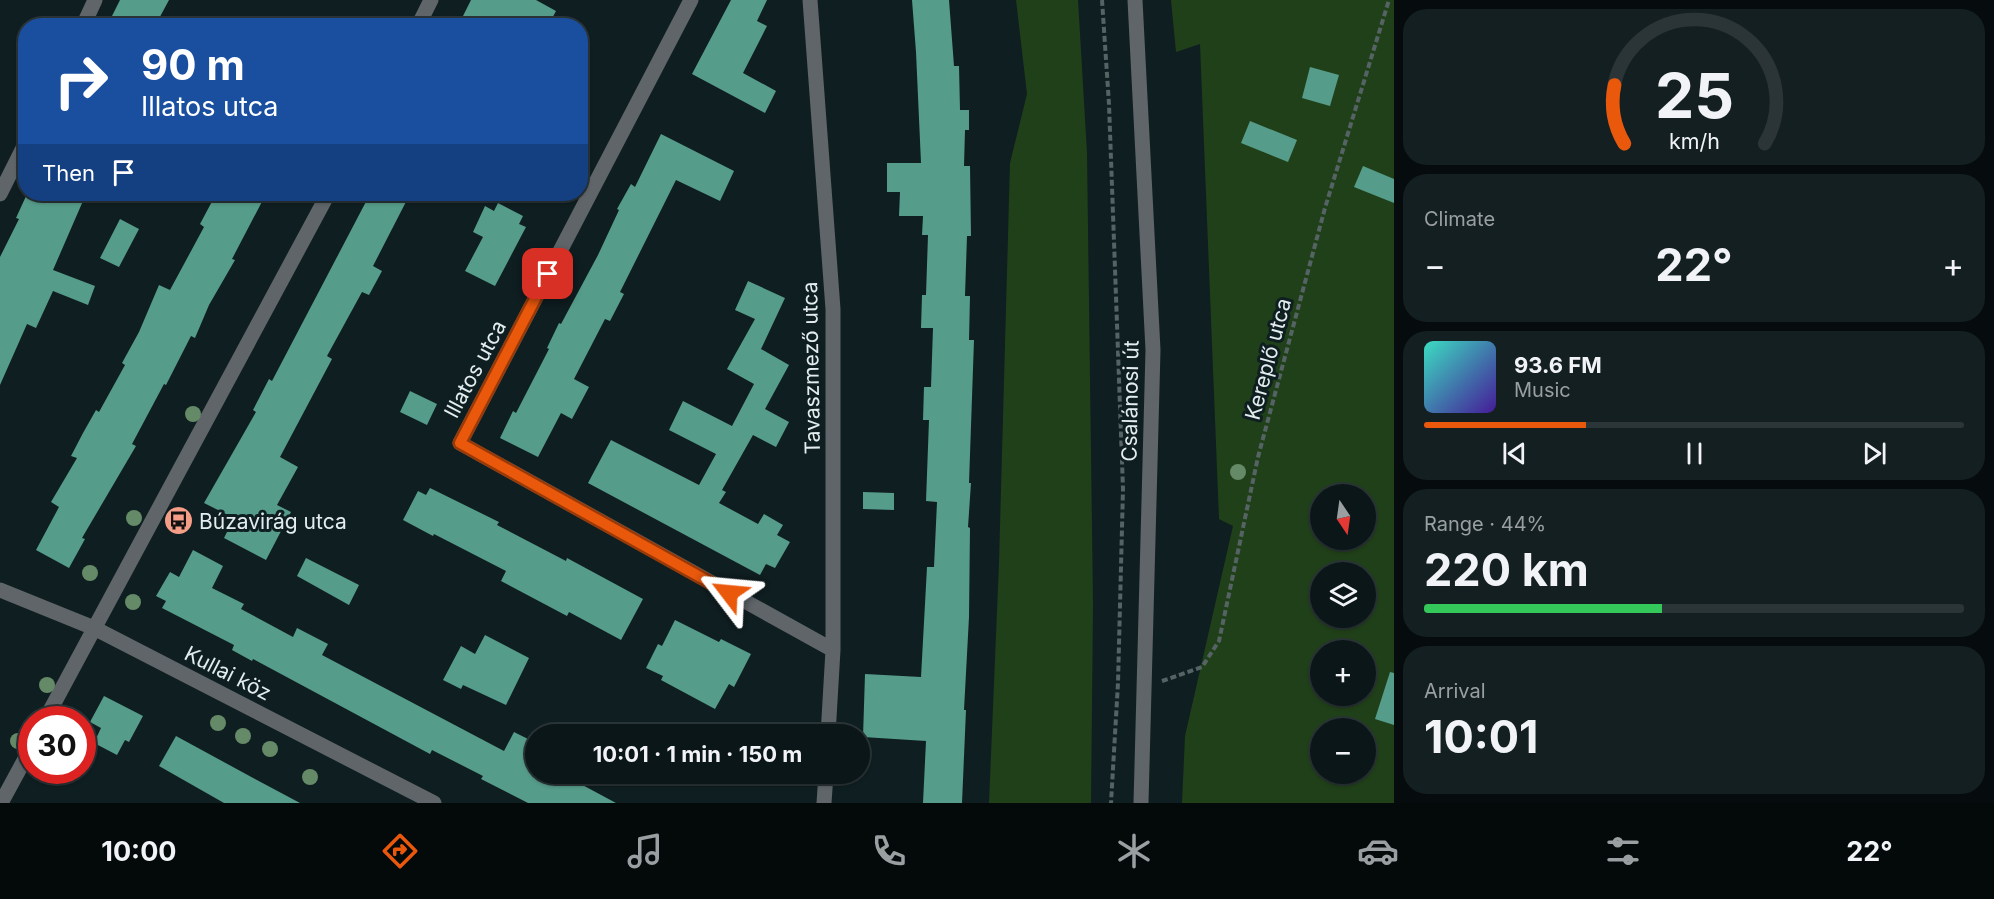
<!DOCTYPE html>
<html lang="en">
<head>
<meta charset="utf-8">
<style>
	:root { --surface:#0b1619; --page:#141f22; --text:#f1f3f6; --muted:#9a9fa2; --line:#2b3538; --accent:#ea580c }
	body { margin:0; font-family:Inter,sans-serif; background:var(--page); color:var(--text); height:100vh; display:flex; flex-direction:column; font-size:22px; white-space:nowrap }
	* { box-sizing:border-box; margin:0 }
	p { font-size:20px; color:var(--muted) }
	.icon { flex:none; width:33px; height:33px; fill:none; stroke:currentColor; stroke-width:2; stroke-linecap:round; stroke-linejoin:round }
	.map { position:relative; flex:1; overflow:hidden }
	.details { display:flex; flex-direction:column; gap:9px; padding:9px; background:#060c0e; width:600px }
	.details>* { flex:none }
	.guide { position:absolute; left:18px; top:18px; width:570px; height:183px; border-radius:24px; box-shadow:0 2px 4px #0004,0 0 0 2px var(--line); background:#1a4fa0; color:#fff; overflow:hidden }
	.needle { width:39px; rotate:167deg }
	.fabs { position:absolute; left:1310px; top:484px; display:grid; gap:12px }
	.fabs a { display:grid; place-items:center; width:66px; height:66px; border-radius:50%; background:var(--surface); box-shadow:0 2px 4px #0004,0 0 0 2px var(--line); font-size:30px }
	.speed { position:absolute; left:18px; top:706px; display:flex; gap:12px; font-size:30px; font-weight:700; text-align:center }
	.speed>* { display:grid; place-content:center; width:78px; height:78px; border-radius:50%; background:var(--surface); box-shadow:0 2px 4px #0004,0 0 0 2px var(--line); line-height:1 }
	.speed .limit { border:9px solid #d22; background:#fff; color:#111 }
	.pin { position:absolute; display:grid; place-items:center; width:51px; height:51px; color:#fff; margin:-26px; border-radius:12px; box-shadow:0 3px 9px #0006 }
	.me { position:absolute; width:66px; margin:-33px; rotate:299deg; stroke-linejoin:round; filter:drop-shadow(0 0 4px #0008) }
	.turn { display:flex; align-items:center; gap:21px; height:126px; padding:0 24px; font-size:27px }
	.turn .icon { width:78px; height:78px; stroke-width:2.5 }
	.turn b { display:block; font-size:42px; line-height:51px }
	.then { display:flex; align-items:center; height:57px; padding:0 24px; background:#0003; gap:12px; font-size:22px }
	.big { font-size:45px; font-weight:700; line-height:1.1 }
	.details .widget { flex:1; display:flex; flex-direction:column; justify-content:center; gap:9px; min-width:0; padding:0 21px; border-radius:24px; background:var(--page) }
	.details .dial { align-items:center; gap:0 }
	.dial svg { height:156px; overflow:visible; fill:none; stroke:var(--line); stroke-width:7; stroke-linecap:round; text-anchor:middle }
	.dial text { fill:var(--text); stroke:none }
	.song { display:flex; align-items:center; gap:18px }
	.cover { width:72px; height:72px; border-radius:9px; background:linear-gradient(135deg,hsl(170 70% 55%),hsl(260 70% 35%)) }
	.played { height:6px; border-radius:3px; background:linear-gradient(90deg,var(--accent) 30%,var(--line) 30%) }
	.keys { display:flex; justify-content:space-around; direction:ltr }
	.heat { display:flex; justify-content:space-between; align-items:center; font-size:33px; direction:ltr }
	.charge { height:9px; border-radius:4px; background:linear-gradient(90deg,#34c759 44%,var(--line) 0) }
	.trip { position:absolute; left:525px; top:724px; width:345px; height:60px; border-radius:30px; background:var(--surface); box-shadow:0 2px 4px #0004,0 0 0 2px var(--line); font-weight:700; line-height:60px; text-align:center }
	.dock { display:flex; height:96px; justify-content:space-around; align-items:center; background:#04090a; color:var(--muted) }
	.dock .icon { width:42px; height:42px }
	.dock .selected { color:var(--accent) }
	.dock b { font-size:27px; color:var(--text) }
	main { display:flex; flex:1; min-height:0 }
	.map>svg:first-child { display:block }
</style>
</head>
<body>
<main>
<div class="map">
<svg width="1394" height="803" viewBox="0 0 1394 803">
	<rect width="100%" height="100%" fill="#0f1e21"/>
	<path fill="#204019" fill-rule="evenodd" d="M1016,0h62l9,153 6,451 -2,199h-102l10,-240 11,-400 17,-69z
		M1171,0h223v803h-212l3,-67 48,-210 -14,-7 -19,-475 -24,8zM1320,495h45v45h-45zM1320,573h45v45h-45zM1320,651h45v45h-45zM1320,729h45v45h-45z"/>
	<path fill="#569c8a" d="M120,0h49l-14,26h-48z
		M471,0h65l20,11 -8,15h-90z
		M731,0h36l-10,21 10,5 -24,47 33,18 -11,22 -73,-39z
		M912,0h37l5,66h5l1,44h9v20h-4l-1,36h6l1,70h-4l-2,60h5l-1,44h5l-5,143h2l-3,44 2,1 -1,89 -5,93h2l-4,93h-39l3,-62 -63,-4 2,-63 56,3 6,-110h7l3,-65 -11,-1 3,-81h-6l1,-33h7l2,-59h-12l1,-33h4l2,-60h-6l1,-19h-24l1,-24h-13v-29h34l-5,-111z
		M1310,67l29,8 -9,31 -28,-8z
		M1250,121l47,19 -9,22 -47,-19z
		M661,134l73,37 -14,30 -44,-21 -56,112 4,2 -14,27 -5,-2 -31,60 15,8 -17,32 -11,-6 -23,44 -38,-19 13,-27 3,2 33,-64 -2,-1 12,-25 2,1 37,-69 21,-45 -2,-1 14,-25 4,3z
		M1363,166l31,13v24l-40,-16z
		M27,194h59l-33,76 42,16 -7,19 -35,-14 -17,37 -9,-4 -27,61v-128l19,-38 -3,-1z
		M216,194h50l-34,65 3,1 -26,45 -14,33 -4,-2 -25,49 -2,-1 -32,60 4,2 -54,92 3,1 -16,29 -33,-18 23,-43 -8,-5 26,-44 -6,-2 12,-23 13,-23 3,2 26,-47 -3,-2 17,-31 20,-47 11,5 34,-63 -4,-3z
		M370,194h40l-37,72 9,5 -13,24 -7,-3 -35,64 5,3 -52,98 18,10 -21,38 14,7 -25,48 -42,-22 10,-20 -30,-15 52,-91 -3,-2 16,-31 3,2z
		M498,203l25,13 -4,8 7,3 -31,59 -30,-15 18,-34 -10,-5 12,-26 9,5z
		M120,219l19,10 -20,38 -19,-9z
		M748,281l37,17 -24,51 28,16 -24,44 24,13 -13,25 -23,-12 -31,55 4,2 -7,11 39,21 6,-10 19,11 -6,10 13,7 -15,26 -9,-4 -6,11 -172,-92 23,-43 88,45 17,-31 -47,-24 14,-29 49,25 22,-42 -27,-15 28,-50 -20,-9z
		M410,391l27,13 -10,21 -27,-13z
		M430,488l69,34 -2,3 69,36 1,-3 76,41 -22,41 -52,-28 -2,4 -66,-35 5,-10 -72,-37 -1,2 -30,-16 15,-29 8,4z
		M863,492l31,1v17l-31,-1z
		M193,550l30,16 -11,22 32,16 -3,5 52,28 4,-9 31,16 -6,11 182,96 10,-19 22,11v31h26l54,29h-88l-47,-24 2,-3 -51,-26 -2,4 -177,-95 -1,2 -20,-11 2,-5 -72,-37 4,-7 -10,-5 14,-24 9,5z
		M306,558l53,27 -10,20 -52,-29z
		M675,620l44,22 2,-3 30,15 -17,33 -5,-3 -14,25 -54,-29 2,-4 -17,-8 12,-24 4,2z
		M485,635l44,23 -23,47 -43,-20 -2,4 -18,-9 18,-34 14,8z
		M1390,672l4,1v52l-19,-6z
		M104,696l39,20 -14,26 -4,-2 -8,15 -23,-12 7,-15 -11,-6z
		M176,736l79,43 45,24h-76l-65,-37z"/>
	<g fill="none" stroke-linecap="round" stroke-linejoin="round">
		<path stroke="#556365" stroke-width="4" stroke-dasharray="6 3" stroke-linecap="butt" d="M1102,0l7,104 14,385 -5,194 -7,120
			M1162,681l40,-14 17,-26 39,-184 67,-249 64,-208"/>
		<path stroke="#5f6569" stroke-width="15" d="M691,0l-231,443 373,207
			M810,0l23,309v341l-5,85
			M1135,0l18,350 -12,453
			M83,26l12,-26
			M418,26l13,-26
			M0,194l26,-52
			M0,590l94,38 340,175
			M45,720l283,-526
			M1,803l31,-57
			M824,803l2,-29"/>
	</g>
	<g fill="#658a67">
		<circle cx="193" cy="414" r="8"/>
		<circle cx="1238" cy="472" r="8"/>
		<circle cx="134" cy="518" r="8"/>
		<circle cx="90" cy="573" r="8"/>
		<circle cx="133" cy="602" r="8"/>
		<circle cx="47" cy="685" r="8"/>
		<circle cx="218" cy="723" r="8"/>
		<circle cx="243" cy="736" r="8"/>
		<circle cx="18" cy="741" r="8"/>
		<circle cx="270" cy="749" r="8"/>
		<circle cx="310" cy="777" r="8"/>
	</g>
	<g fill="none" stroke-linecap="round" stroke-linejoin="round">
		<defs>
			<path id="route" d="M548,274l-88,169 269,150"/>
		</defs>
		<use href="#route" stroke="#983908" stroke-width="15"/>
		<use href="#route" stroke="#ea580c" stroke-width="10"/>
	</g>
	<defs>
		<symbol id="bus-disc" viewBox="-11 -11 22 22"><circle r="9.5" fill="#f49e87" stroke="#0f1e21"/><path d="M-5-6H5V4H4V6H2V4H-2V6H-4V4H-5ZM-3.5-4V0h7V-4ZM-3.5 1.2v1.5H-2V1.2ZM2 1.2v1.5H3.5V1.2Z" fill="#111"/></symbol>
	</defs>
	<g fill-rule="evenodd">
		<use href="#bus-disc" x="162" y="504" width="33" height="33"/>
	</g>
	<g text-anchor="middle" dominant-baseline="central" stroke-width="6" stroke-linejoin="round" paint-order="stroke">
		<g font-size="21" fill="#e3edef" stroke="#0f1e21">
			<text transform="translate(1268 359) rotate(-75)">Kereplő utca</text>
			<text transform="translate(811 368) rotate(-91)">Tavaszmező utca</text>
			<text transform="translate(475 369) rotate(-62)">Illatos utca</text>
			<text transform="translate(1130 401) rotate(-89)">Csalánosi út</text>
			<text transform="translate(228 673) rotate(27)">Kullai köz</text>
		</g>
		<g font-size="21" fill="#e3edef" stroke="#0f1e21" text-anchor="start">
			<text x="199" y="521">Búzavirág utca</text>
		</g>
	</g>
</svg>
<div class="fabs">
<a><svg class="needle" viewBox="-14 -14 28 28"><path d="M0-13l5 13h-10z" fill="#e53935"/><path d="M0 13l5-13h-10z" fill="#9a9fa2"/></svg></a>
<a><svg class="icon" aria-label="layers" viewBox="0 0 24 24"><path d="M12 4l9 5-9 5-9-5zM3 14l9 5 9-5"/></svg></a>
<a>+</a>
<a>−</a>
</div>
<div class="speed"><div class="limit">30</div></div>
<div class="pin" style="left:548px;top:274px;background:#d93025"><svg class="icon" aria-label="arrive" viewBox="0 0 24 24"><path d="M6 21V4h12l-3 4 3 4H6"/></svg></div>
<svg class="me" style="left:729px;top:593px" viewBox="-20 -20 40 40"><path d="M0-17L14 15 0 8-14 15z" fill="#ea580c" stroke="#fff" stroke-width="4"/></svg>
<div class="trip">10:01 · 1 min · 150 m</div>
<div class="guide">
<div class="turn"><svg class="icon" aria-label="right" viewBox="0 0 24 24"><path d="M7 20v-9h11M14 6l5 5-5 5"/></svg><div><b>90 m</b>Illatos utca</div></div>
<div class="then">Then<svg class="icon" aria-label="arrive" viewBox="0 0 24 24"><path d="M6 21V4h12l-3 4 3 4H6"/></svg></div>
</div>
</div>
<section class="details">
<div class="widget dial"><svg viewBox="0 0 100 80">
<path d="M14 69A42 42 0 1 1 86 69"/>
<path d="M14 69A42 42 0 0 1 9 39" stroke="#ea580c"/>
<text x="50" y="56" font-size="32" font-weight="700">25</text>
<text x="50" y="72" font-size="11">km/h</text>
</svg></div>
<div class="widget"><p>Climate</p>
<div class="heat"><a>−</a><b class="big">22°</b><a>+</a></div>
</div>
<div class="widget">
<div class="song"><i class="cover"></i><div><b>93.6 FM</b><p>Music</p></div></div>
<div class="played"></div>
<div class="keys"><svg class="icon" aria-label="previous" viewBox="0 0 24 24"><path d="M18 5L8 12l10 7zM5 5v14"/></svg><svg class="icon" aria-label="pause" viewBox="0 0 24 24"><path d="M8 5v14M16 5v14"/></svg><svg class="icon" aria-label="next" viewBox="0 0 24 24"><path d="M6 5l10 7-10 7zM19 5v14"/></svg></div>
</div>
<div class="widget"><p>Range · 44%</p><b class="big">220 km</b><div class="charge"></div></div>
<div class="widget"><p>Arrival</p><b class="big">10:01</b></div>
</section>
</main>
<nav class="dock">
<b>10:00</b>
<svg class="icon selected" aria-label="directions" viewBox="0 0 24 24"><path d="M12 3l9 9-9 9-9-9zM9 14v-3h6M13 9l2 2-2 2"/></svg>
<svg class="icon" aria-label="music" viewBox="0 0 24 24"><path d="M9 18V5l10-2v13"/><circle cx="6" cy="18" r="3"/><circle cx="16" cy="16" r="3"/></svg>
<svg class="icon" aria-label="phone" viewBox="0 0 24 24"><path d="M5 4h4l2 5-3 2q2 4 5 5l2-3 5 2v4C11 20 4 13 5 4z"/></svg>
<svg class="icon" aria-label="climate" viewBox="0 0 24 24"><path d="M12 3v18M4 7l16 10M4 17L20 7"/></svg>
<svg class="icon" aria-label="car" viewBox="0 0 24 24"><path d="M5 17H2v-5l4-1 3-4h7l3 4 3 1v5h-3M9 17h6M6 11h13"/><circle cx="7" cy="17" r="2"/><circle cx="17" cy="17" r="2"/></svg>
<svg class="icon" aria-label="filters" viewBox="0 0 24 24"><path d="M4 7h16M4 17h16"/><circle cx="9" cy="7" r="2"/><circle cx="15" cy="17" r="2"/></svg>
<b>22°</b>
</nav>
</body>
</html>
